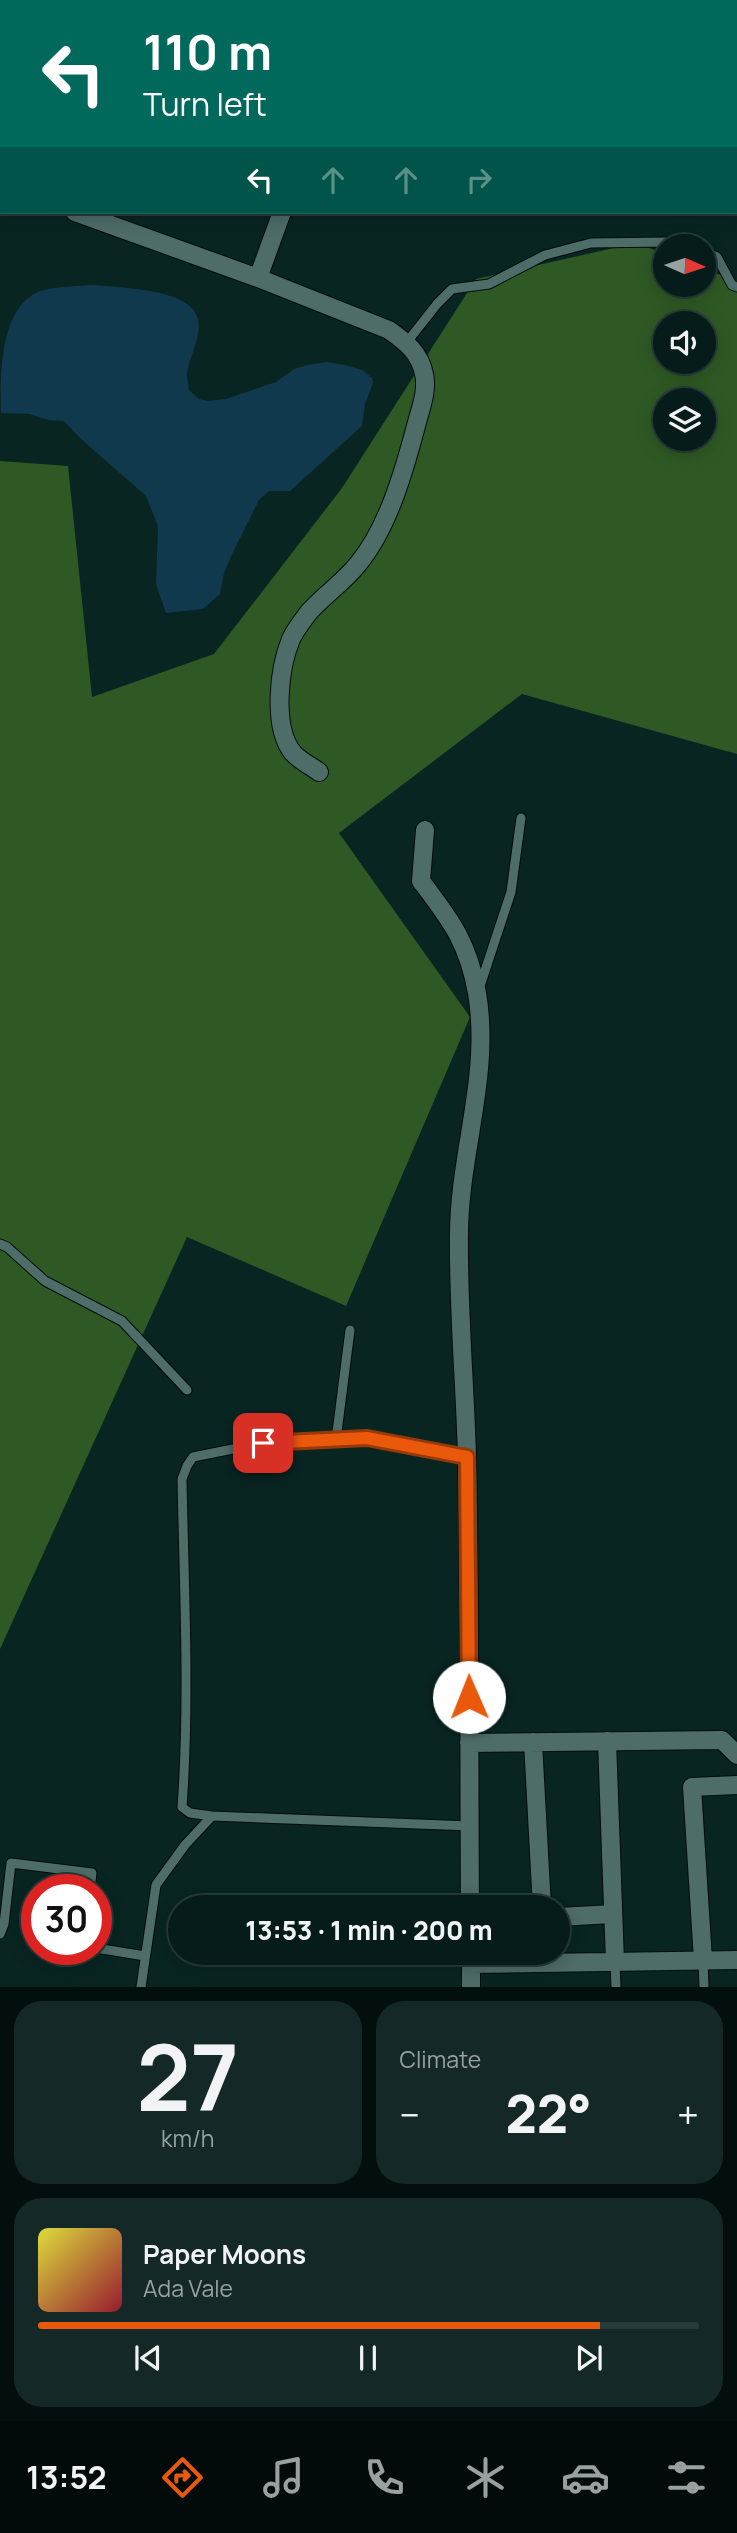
<!DOCTYPE html>
<html lang="en">
<head>
<meta charset="utf-8">
<style>
	:root { --surface:#061c1a; --page:#142927; --text:#f1f3f6; --muted:#98a1a2; --line:#273a39; --accent:#ea580c }
	body { margin:0; font-family:Manrope,sans-serif; background:var(--page); color:var(--text); height:100vh; display:flex; flex-direction:column; font-size:26px; white-space:nowrap }
	* { box-sizing:border-box; margin:0 }
	p { font-size:23px; color:var(--muted) }
	.icon { flex:none; width:38px; height:38px; fill:none; stroke:currentColor; stroke-width:2; stroke-linecap:round; stroke-linejoin:round }
	.map { position:relative; height:1987px; overflow:hidden }
	.side { display:flex; flex-direction:column; gap:14px; padding:14px; background:#030f0e; flex:1 }
	.side>* { flex:none }
	.banner { position:absolute; left:0px; top:0px; width:738px; height:214px; box-shadow:0 4px 18px #0003,0 0 0 2px var(--line); background:#00695c; color:#fff; overflow:hidden }
	.needle { width:46px; rotate:93deg }
	.fabs { position:absolute; left:653px; top:234px; display:grid; gap:14px }
	.fabs a { display:grid; place-items:center; width:63px; height:63px; border-radius:50%; background:var(--surface); box-shadow:0 4px 18px #0003,0 0 0 2px var(--line); font-size:35px }
	.speed { position:absolute; left:21px; top:1874px; display:flex; gap:14px; font-size:35px; font-weight:700; text-align:center }
	.speed>* { display:grid; place-content:center; width:91px; height:91px; border-radius:50%; background:var(--surface); box-shadow:0 4px 18px #0003,0 0 0 2px var(--line); line-height:1 }
	.speed .limit { border:10px solid #d22; background:#fff; color:#111 }
	.pin { position:absolute; display:grid; place-items:center; width:60px; height:60px; color:#fff; margin:-30px; border-radius:14px; box-shadow:0 4px 10px #0006 }
	.me { position:absolute; width:77px; margin:-38px; rotate:359deg; stroke-linejoin:round; filter:drop-shadow(0 0 5px #0008) }
	.turn { display:flex; align-items:center; gap:24px; height:147px; padding:0 28px; font-size:32px }
	.turn .icon { width:91px; height:91px; stroke-width:2.5 }
	.turn b { display:block; font-size:49px; line-height:60px }
	.lanes { display:flex; align-items:center; height:66px; padding:0 28px; background:#0003; justify-content:center; gap:35px; direction:ltr }
	.lanes .off { opacity:.35 }
	.big { font-size:52px; font-weight:800; line-height:1.1 }
	.side .widget { flex:1; display:flex; flex-direction:column; justify-content:center; gap:10px; min-width:0; padding:0 24px; border-radius:28px; background:var(--page) }
	.side .dial { align-items:center; gap:0 }
	.dial b { font-size:91px; line-height:1 }
	.song { display:flex; align-items:center; gap:21px }
	.cover { width:84px; height:84px; border-radius:10px; background:linear-gradient(135deg,hsl(60 70% 55%),hsl(350 70% 35%)) }
	.played { height:7px; border-radius:4px; background:linear-gradient(90deg,var(--accent) 85%,var(--line) 85%) }
	.keys { display:flex; justify-content:space-around; direction:ltr }
	.heat { display:flex; justify-content:space-between; align-items:center; font-size:38px; direction:ltr }
	.side .tiles { flex:1; display:grid; gap:14px; grid-template-columns:1fr 1fr }
	.widget:last-child { grid-column:span 2 }
	.trip { position:absolute; left:168px; top:1895px; width:402px; height:70px; border-radius:35px; background:var(--surface); box-shadow:0 4px 18px #0003,0 0 0 2px var(--line); font-weight:800; line-height:70px; text-align:center }
	.menu { display:flex; height:112px; justify-content:space-around; align-items:center; background:#020b0a; color:var(--muted) }
	.menu .icon { width:49px; height:49px }
	.menu .active { color:var(--accent) }
	.menu b { font-size:32px; color:var(--text) }
	.map>svg:first-child { display:block }
</style>
</head>
<body>
<div class="map">
<svg width="737" height="1987" viewBox="0 0 737 1987">
	<rect width="100%" height="100%" fill="#082522"/>
	<path fill="#2e5924" fill-rule="evenodd" d="M636,243l29,11v31h39v-16l33,12v473l-215,-60 -183,139 131,184 -124,289 -159,-69 -187,412v-1188l68,5 24,231 122,-43 128,-166 134,-209zM665,324h39v38h-39zM665,401h39v38h-39z"/>
	<path fill="#10394d" d="M94,285c25,3 97,3 104,34 4,17 -9,38 -11,54 0,5 1,11 2,17l10,9 9,2 18,-2 50,-17 18,-13 14,-4 19,-3 18,3 17,5 10,8 1,5 -8,21 -3,22 -72,65h-21l-10,9 -26,52 -9,21 -4,21 -17,15 -37,4 -10,-29 2,-58 -12,-30 -65,-57 -17,-18 -16,-1 -19,-6 -28,-1c-1,-41 -1,-111 43,-123 16,-4 34,-4 50,-5z"/>
	<g fill="none" stroke-linecap="round" stroke-linejoin="round">
		<defs>
			<path id="lane" d="M423,2v-2
				M704,251l13,6 15,28 5,2
				M407,342l30,-38 15,-15 37,-5 56,-29 46,-12 75,-1 28,5
				M480,986l31,-94 10,-74
				M0,1244l7,3 38,34 77,40 65,69
				M336,1440l14,-110
				M467,1457l-100,-19 -104,5 -70,14 -6,9 -5,13c2,109 8,218 0,328l8,6 22,3 258,10
				M0,1934l4,-10 7,-61 81,10 -2,17
				M96,1948l49,8
				M703,1960l1,27
				M615,1962l1,25
				M141,1987l15,-102 29,-40 27,-29"/>
			<path id="street" d="M231,0l4,2
				M355,2v-2
				M0,184l2,1
				M75,212l183,66 131,52c17,12 31,23 35,44 4,17 -4,36 -8,52 -12,45 -28,102 -58,138 -14,18 -34,31 -49,48 -6,8 -14,18 -18,27 -12,29 -19,88 2,114 6,7 18,13 26,19
				M258,278l24,-66
				M425,830l-4,51c30,40 47,61 56,112 14,82 -18,160 -18,242 -1,74 6,148 8,222 3,150 2,300 3,451
				M607,1741l8,221
				M533,1742l9,166
				M469,1743l253,-3 15,15
				M558,1917l55,-3
				M471,1953v34
				M703,1960l-11,-173 45,-2
				M471,1964l266,-4"/>
		</defs>
		<use href="#lane" stroke="#000d0b" stroke-width="11"/>
		<use href="#street" stroke="#000d0b" stroke-width="20"/>
		<use href="#lane" stroke="#4e6c68" stroke-width="9"/>
		<use href="#street" stroke="#4e6c68" stroke-width="18"/>
	</g>
	<g fill="none" stroke-linecap="round" stroke-linejoin="round">
		<defs>
			<path id="route" d="M263,1443l104,-5 100,19 2,240"/>
		</defs>
		<use href="#route" stroke="#983908" stroke-width="18"/>
		<use href="#route" stroke="#ea580c" stroke-width="12"/>
	</g>
</svg>
<div class="fabs">
<a><svg class="needle" viewBox="-14 -14 28 28"><path d="M0-13l5 13h-10z" fill="#e53935"/><path d="M0 13l5-13h-10z" fill="#98a1a2"/></svg></a>
<a><svg class="icon" aria-label="sound" viewBox="0 0 24 24"><path d="M4 9h4l5-4v14l-5-4H4zM17 9q2 3 0 6"/></svg></a>
<a><svg class="icon" aria-label="layers" viewBox="0 0 24 24"><path d="M12 4l9 5-9 5-9-5zM3 14l9 5 9-5"/></svg></a>
</div>
<div class="speed"><div class="limit">30</div></div>
<div class="pin" style="left:263px;top:1443px;background:#d93025"><svg class="icon" aria-label="arrive" viewBox="0 0 24 24"><path d="M6 21V4h12l-3 4 3 4H6"/></svg></div>
<svg class="me" style="left:469px;top:1697px" viewBox="-20 -20 40 40"><circle r="19" fill="#fff"/><path d="M0-13L10 11 0 6-10 11z" fill="#ea580c"/></svg>
<div class="trip">13:53 · 1 min · 200 m</div>
<div class="banner">
<div class="turn"><svg class="icon" aria-label="left" viewBox="0 0 24 24"><path d="M17 20v-9H6M10 6l-5 5 5 5"/></svg><div><b>110 m</b>Turn left</div></div>
<div class="lanes"><svg class="icon" aria-label="left" viewBox="0 0 24 24"><path d="M17 20v-9H6M10 6l-5 5 5 5"/></svg><svg class="icon off" aria-label="ahead" viewBox="0 0 24 24"><path d="M12 20V5M6 11l6-6 6 6"/></svg><svg class="icon off" aria-label="ahead" viewBox="0 0 24 24"><path d="M12 20V5M6 11l6-6 6 6"/></svg><svg class="icon off" aria-label="right" viewBox="0 0 24 24"><path d="M7 20v-9h11M14 6l5 5-5 5"/></svg></div>
</div>
</div>
<section class="side">
<div class="tiles">
<div class="widget dial"><b>27</b><p>km/h</p></div>
<div class="widget"><p>Climate</p>
<div class="heat"><a>−</a><b class="big">22°</b><a>+</a></div>
</div>
<div class="widget">
<div class="song"><i class="cover"></i><div><b>Paper Moons</b><p>Ada Vale</p></div></div>
<div class="played"></div>
<div class="keys"><svg class="icon" aria-label="previous" viewBox="0 0 24 24"><path d="M18 5L8 12l10 7zM5 5v14"/></svg><svg class="icon" aria-label="pause" viewBox="0 0 24 24"><path d="M8 5v14M16 5v14"/></svg><svg class="icon" aria-label="next" viewBox="0 0 24 24"><path d="M6 5l10 7-10 7zM19 5v14"/></svg></div>
</div>
</div>
</section>
<nav class="menu">
<b>13:52</b>
<svg class="icon active" aria-label="directions" viewBox="0 0 24 24"><path d="M12 3l9 9-9 9-9-9zM9 14v-3h6M13 9l2 2-2 2"/></svg>
<svg class="icon" aria-label="music" viewBox="0 0 24 24"><path d="M9 18V5l10-2v13"/><circle cx="6" cy="18" r="3"/><circle cx="16" cy="16" r="3"/></svg>
<svg class="icon" aria-label="phone" viewBox="0 0 24 24"><path d="M5 4h4l2 5-3 2q2 4 5 5l2-3 5 2v4C11 20 4 13 5 4z"/></svg>
<svg class="icon" aria-label="climate" viewBox="0 0 24 24"><path d="M12 3v18M4 7l16 10M4 17L20 7"/></svg>
<svg class="icon" aria-label="car" viewBox="0 0 24 24"><path d="M5 17H2v-5l4-1 3-4h7l3 4 3 1v5h-3M9 17h6M6 11h13"/><circle cx="7" cy="17" r="2"/><circle cx="17" cy="17" r="2"/></svg>
<svg class="icon" aria-label="filters" viewBox="0 0 24 24"><path d="M4 7h16M4 17h16"/><circle cx="9" cy="7" r="2"/><circle cx="15" cy="17" r="2"/></svg>
</nav>
</body>
</html>
